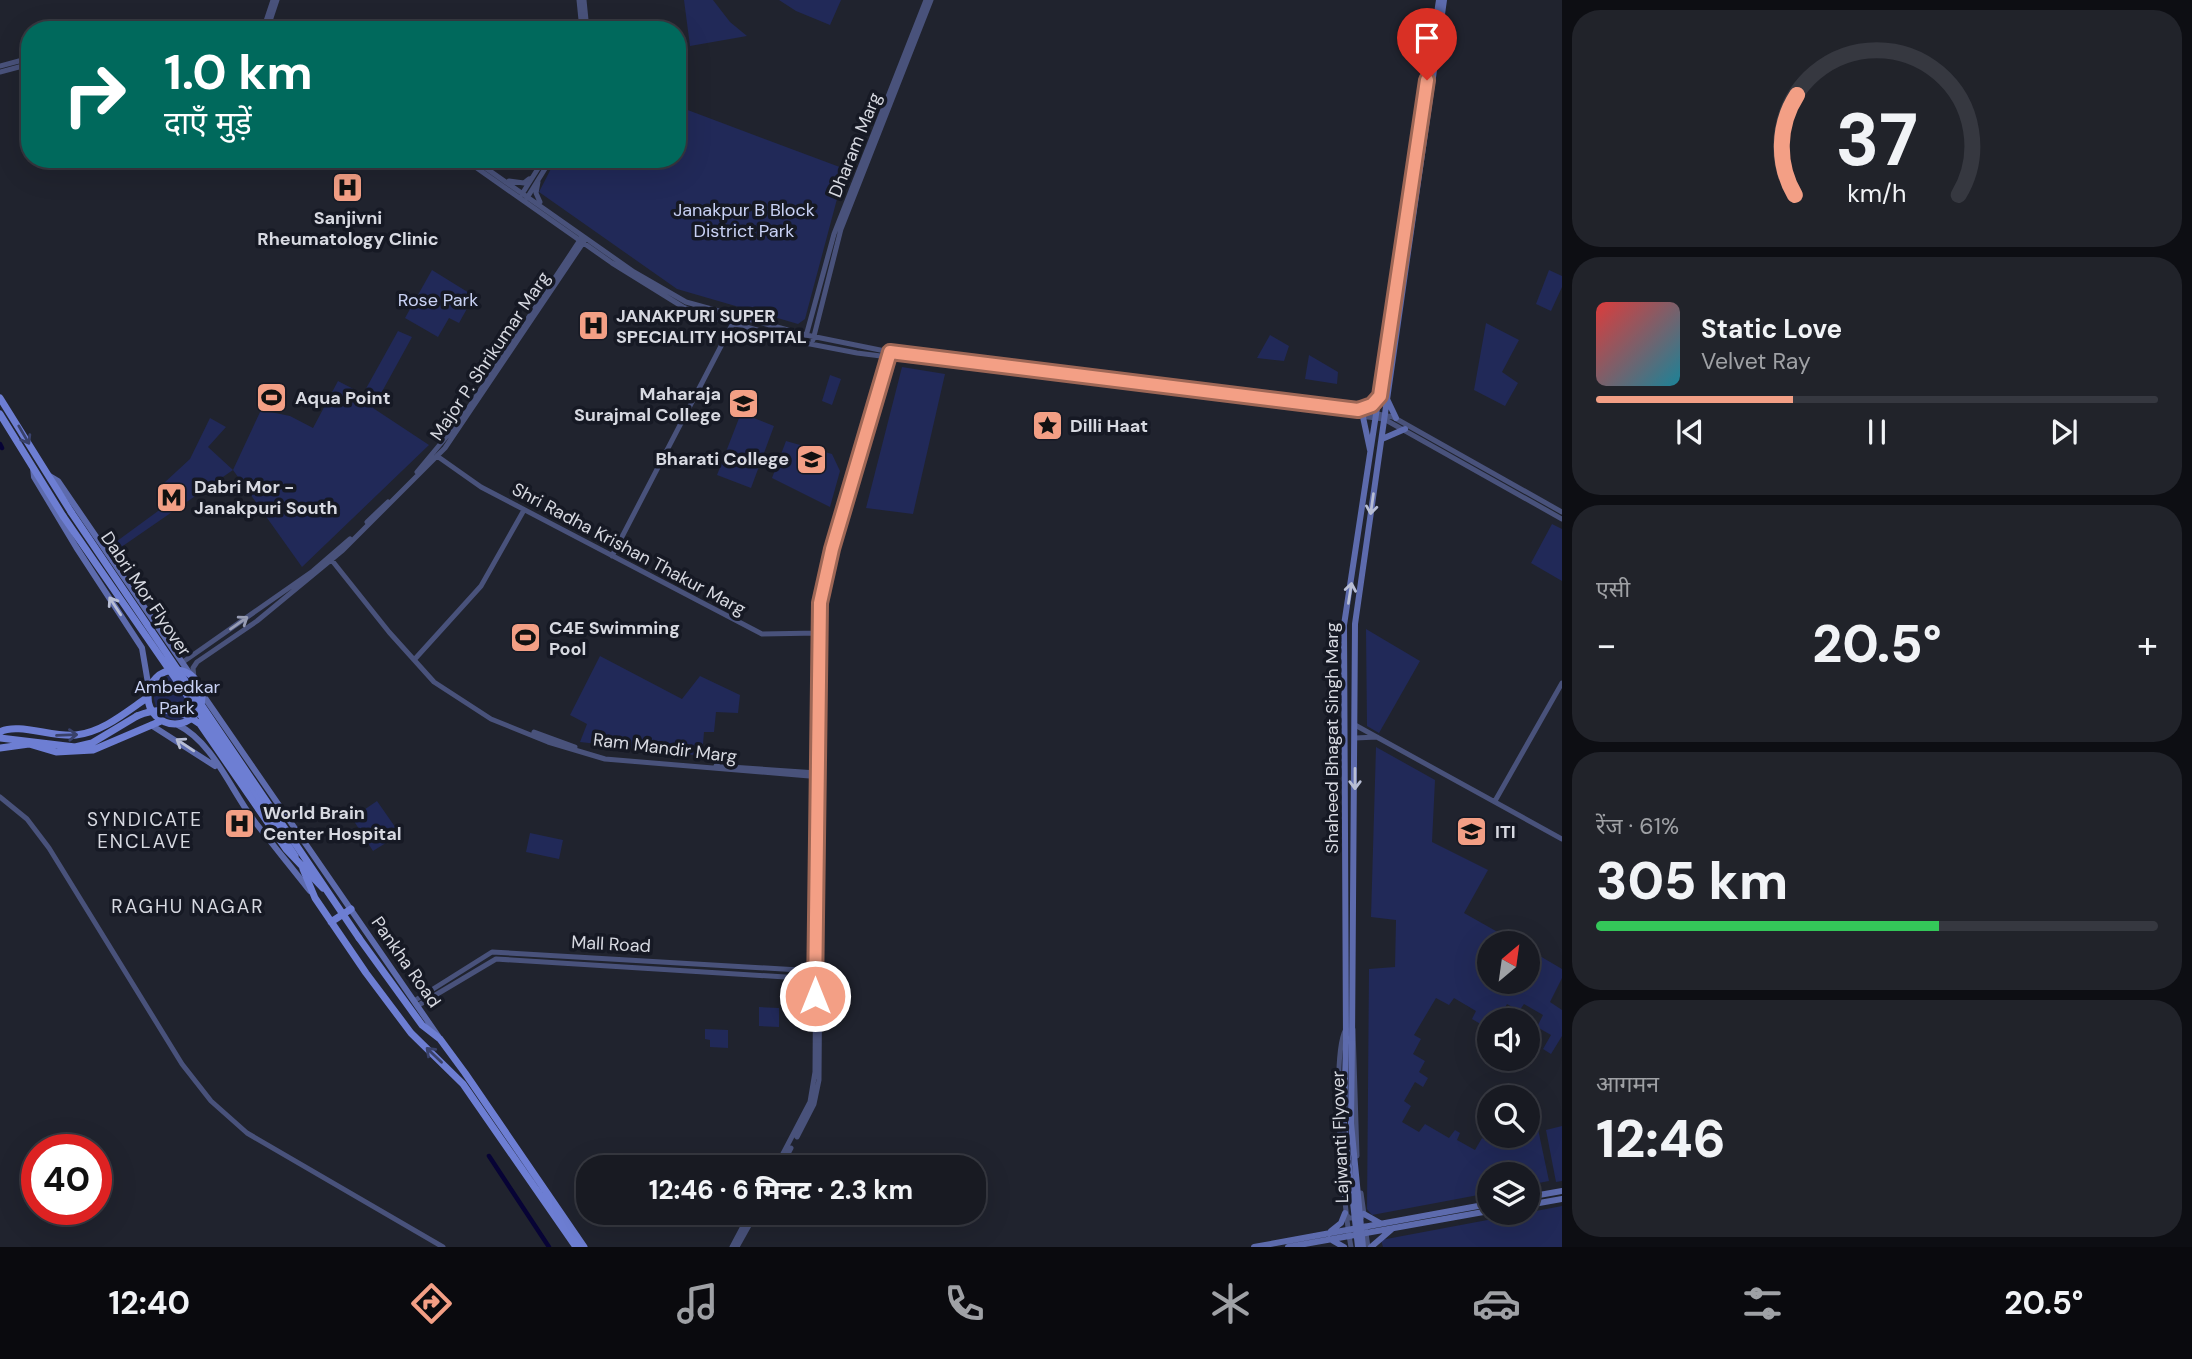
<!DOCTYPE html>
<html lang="hi">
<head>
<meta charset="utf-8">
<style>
	:root { --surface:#181a22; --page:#21232a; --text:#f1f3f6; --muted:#9fa1a5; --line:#363840; --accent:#f39f85 }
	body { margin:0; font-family:"DM Sans","Noto Sans Devanagari",sans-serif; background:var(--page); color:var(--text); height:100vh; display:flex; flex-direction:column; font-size:26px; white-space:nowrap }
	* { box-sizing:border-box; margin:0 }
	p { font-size:23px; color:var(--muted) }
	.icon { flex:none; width:38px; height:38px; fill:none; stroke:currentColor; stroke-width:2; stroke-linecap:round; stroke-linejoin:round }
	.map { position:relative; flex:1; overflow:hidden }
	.side { display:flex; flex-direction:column; gap:10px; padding:10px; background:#0d0e13; width:630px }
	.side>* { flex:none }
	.top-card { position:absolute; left:21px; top:21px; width:665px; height:147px; border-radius:28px; box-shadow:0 7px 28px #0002,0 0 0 2px var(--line); background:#00695c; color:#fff; overflow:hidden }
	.needle { width:46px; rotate:29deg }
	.controls { position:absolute; left:1477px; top:931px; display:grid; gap:14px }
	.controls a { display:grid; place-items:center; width:63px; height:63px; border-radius:50%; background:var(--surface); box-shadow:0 7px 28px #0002,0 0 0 2px var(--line); font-size:35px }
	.speed { position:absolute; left:21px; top:1134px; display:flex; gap:14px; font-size:35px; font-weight:700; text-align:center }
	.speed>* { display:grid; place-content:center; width:91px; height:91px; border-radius:50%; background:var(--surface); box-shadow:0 7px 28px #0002,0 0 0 2px var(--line); line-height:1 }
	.speed .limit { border:10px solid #d22; background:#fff; color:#111 }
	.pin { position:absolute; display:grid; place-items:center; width:60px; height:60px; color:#fff; margin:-72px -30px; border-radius:50% 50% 50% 0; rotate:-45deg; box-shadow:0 0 7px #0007 }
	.pin .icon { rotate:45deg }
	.me { position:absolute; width:77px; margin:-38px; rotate:0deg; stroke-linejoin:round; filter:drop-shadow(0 0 5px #0008) }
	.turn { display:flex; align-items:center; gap:24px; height:147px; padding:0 28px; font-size:32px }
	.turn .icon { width:91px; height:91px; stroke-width:2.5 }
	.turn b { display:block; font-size:49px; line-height:60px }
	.big { font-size:52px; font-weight:800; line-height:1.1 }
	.side .widget { flex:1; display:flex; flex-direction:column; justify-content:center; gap:10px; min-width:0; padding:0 24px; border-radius:28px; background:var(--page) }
	.side .dial { align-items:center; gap:0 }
	.dial svg { height:182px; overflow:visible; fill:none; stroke:var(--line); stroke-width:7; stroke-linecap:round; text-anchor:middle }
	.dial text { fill:var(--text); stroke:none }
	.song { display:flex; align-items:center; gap:21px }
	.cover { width:84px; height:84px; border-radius:10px; background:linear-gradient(135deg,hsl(0 70% 55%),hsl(190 70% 35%)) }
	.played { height:7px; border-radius:4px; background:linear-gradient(90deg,var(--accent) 35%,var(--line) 35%) }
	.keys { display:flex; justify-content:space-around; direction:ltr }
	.heat { display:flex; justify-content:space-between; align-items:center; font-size:38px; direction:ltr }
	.charge { height:10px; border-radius:5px; background:linear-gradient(90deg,#34c759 61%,var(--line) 0) }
	.trip { position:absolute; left:576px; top:1155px; width:410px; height:70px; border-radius:28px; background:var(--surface); box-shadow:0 7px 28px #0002,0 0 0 2px var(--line); font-weight:800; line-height:70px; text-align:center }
	.menu { display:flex; height:112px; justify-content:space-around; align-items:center; background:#0a0a0e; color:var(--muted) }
	.menu .icon { width:49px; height:49px }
	.menu .selected { color:var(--accent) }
	.menu b { font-size:32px; color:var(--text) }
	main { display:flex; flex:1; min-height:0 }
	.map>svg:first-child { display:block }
</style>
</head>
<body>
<main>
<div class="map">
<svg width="1562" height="1247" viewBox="0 0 1562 1247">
	<rect width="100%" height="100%" fill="#20232e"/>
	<path fill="#212958" d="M684,0h29l17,22 17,14 -57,10z
		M779,0h62l-11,25 -34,-14z
		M677,106l168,63 -40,150 -7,5 -121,-35 -138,-97 17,-33h121z
		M432,270l42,26 -15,27 -10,-5 -11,19 -33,-19z
		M1549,270l13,6v11l-11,24 -15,-7z
		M1486,323l33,17 -17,32 16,11 -13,23 -31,-16z
		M398,331l14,6 -39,71 56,37 -127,122 -69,-97 -116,80 -4,-6 56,-41 -7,-9 7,-6 -5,-5 26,-24 20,-41 16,9 -18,20 25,23 28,-60 29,6 23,12 25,-47 25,13z
		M1270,335l19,11 -5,15 -27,-3z
		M1309,355l29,17 -1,12 -32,-5z
		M902,367l43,7 -32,140 -47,-6z
		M830,375l11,4 -9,26 -10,-4z
		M741,413l33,13 -23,62 -34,-13z
		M786,441l46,13 8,17 -10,36 -58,-29z
		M1552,524l10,5v52l-31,-18z
		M1366,629l54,32 -41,72 -12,-7z
		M600,656l82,43 18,-23 40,19 -2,18 -22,-1 -2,20h-10l-2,24 -122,-14 7,-18 -17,-9z
		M154 697a23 23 0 1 1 46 0a23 23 0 1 1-46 0Z
		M1376,747l59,33 -3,62 56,28 -24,43 53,30h-28v39h39v-33l34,20v9l-12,24 12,8v26l-11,18 -8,-5 8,-14 -14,-8 6,-12 -19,-11 -5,7 -12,-7 -9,16 -8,-4 -6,10 -12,-7 4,-8 -22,-13 -5,7 -13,-7 -22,37 7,4 -8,15 12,7 -6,11 9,6 -5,9 -8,-5 -11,19 7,5 -9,16 17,10 6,-8 24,14 6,-8 5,3 -3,7 18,10 7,-12 14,9 7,-11h25v-3l10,-4 11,52 -21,4v-11h-39v19l-117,22 -5,-6 2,-240 26,-2 1,-47 -25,-3z
		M377,801l23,33 -27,17 -21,-33z
		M530,833l33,7 -4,19 -33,-7z
		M759,1007l20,1v19l-20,-1z
		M705,1029l23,1v18l-18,-1v-7l-5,-1z
		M1562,1126v55l-6,1 -10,-52z
		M1562,1206v41h-179l-2,-7z"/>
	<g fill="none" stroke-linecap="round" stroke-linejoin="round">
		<path stroke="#070335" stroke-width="4.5" d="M0,444l2,4
			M489,1156l60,91"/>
		<path stroke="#49527b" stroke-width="5" d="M579,0l3,30
			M584,0l3,30
			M263,30l10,-30
			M267,30l10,-30
			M0,66l30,-8
			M0,72l30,-8
			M464,159l148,104 71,44 27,10 95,26 52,10 527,66 178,100
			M473,159l161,113 52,30 120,33 84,17 324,38 122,16 57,11 169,95
			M509,181l15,2 5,-4
			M538,182l-2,11 4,9
			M522,194l22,-35
			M527,198l24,-39
			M806,336l28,-102 92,-234
			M813,340l28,-111 90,-229
			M437,456l44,31 281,147 56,-1
			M417,472l45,-54 120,-181
			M367,522l21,-20
			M612,556l121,-233
			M330,558l59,74 45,50 57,37 57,23 57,17 216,18
			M825,588l68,-232
			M414,660l67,-74 43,-76
			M183,662l130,-91 37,-32
			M194,678l-1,-10 4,-6 60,-41 86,-71 102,-102 140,-208
			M1355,725l207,114
			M534,732l41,15
			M1355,738l22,-1
			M716,766l101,7
			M821,770l1,-151
			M0,797l27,22 22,29 133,216 29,37 36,32 196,114
			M1495,801l67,-118
			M414,1001l78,-49 324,19
			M417,1006l79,-47 321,20
			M1346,1029c-16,27 -2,182 5,218
			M1353,1029l4,127
			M797,1137l17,-33 5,-24 2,-276
			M776,1167l34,-65 5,-30 3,-439 4,-48 67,-229
			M781,1167l10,-19
			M1346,1214l3,4h12l3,-4 -3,-21
			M1365,1226l3,21
			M732,1247l18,-34
			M737,1247l19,-34"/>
		<path stroke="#5d6bad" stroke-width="6" d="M1387,399l9,19
			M1358,410l14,-5 8,-8
			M1363,417l7,33
			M1382,439l23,-10
			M33,468l1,9 42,70 66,101 7,41
			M48,475l10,6 132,193
			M203,695l235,341
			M151,725l64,41
			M178,725c36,18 53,66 77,97 18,23 37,46 55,69
			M1346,1042l-2,-417 95,-625
			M1352,1043l3,-419 89,-624
			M1528,1197l34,-6
			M1528,1205l34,-6
			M1364,1214l16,9
			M1331,1231l10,-8 4,-10
			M1330,1239l14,8
			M1254,1247l235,-43
			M1288,1247l201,-36
			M1371,1247l21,-18"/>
		<path stroke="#6d7ed3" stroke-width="7" d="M0,398l71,114
			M0,414l63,102
			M148 697a27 27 0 1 1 54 0a27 27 0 1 1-54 0Z
			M0,732c17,-10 54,6 76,3 27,-3 50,-23 72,-38
			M0,738l75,9 17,-4 45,-27
			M0,748l29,-4 27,8 37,-2 68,-29
			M249,785l46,71
			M303,869l12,29 51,75 45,60 52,51 113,163
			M331,922l20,-13
			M359,938l63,87 18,14 25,34 119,174"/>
		<path stroke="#5d6bad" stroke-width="6" d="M1346,1042l-2,80 14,125
			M1352,1043l-1,80 12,124"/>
		<path stroke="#6d7ed3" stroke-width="7" d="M71,512l288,426
			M63,516l186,269
			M137,716c23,-10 44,-7 63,8l86,125 37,39"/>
	</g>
	<defs><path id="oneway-shaft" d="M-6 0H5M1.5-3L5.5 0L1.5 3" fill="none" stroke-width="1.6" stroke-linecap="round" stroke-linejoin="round" transform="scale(1.75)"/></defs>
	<g stroke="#39416a">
		<use href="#oneway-shaft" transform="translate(24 435) rotate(60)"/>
		<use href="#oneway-shaft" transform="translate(67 735) rotate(-2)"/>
		<use href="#oneway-shaft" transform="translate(434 1055) rotate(-136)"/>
	</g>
	<g stroke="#b8bed4">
		<use href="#oneway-shaft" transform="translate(1372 504) rotate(98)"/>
		<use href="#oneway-shaft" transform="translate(1350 593) rotate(-81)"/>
		<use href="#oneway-shaft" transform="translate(115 606) rotate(-123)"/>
		<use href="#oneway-shaft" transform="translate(185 745) rotate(-146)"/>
		<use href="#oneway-shaft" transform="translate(1355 779) rotate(90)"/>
	</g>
	<use stroke="#979cb3" href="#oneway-shaft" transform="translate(239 623) rotate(-35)"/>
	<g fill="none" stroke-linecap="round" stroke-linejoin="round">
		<defs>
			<path id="route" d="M815,996l5,-393 12,-54 58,-197 468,58 14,-5 8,-9 47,-316"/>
		</defs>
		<use href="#route" stroke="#9e6756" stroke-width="18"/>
		<use href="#route" stroke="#f39f85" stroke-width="12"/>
	</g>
	<defs>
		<symbol id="hospital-square" viewBox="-11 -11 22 22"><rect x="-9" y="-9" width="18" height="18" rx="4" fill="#f39f85" stroke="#161924"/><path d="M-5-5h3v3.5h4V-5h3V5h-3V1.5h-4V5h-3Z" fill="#111"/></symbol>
		<symbol id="stadium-square" viewBox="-11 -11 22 22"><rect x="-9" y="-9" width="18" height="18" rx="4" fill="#f39f85" stroke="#161924"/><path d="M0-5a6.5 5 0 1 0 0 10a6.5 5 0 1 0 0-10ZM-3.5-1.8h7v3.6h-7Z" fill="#111"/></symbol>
		<symbol id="university-square" viewBox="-11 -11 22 22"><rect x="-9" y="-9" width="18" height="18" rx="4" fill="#f39f85" stroke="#161924"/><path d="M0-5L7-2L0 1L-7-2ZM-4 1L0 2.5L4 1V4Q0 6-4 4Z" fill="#111"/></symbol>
		<symbol id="sight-square" viewBox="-11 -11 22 22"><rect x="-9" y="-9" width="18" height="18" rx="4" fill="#f39f85" stroke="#161924"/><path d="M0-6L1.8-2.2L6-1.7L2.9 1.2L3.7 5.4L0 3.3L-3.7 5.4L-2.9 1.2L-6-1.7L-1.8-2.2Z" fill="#111"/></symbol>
		<symbol id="metro-square" viewBox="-11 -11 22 22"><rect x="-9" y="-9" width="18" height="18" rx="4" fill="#f39f85" stroke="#161924"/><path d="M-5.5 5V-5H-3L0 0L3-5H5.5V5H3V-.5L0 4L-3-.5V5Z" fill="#111"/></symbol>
	</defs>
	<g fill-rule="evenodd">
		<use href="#hospital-square" x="330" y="170" width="35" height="35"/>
		<use href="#hospital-square" x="576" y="308" width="35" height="35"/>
		<use href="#stadium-square" x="254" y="380" width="35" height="35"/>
		<use href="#university-square" x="726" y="386" width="35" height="35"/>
		<use href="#sight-square" x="1030" y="408" width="35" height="35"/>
		<use href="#university-square" x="794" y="442" width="35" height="35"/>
		<use href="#metro-square" x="154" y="480" width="35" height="35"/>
		<use href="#stadium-square" x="508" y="620" width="35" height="35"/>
		<use href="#hospital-square" x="222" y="806" width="35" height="35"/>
		<use href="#university-square" x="1454" y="814" width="35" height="35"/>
	</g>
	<g text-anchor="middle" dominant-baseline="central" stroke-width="7" stroke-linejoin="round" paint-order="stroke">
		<g font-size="18" fill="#d7d9e1" stroke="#161924">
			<text transform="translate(855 145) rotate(-68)">Dharam Marg</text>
			<text transform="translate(490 356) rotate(-56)">Major P. Shrikumar Marg</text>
			<text transform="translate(629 549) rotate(28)">Shri Radha Krishan Thakur Marg</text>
			<text transform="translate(146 594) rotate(56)">Dabri Mor Flyover</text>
			<text transform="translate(1332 738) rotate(-90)">Shaheed Bhagat Singh Marg</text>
			<text transform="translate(665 748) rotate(7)">Ram Mandir Marg</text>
			<text transform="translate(611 944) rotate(3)">Mall Road</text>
			<text transform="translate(406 962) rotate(55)">Pankha Road</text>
			<text transform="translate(1340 1137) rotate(-92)">Lajwanti Flyover</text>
		</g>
		<g font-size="18" fill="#c9d2f5" stroke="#161924">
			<text x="744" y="210">Janakpur B Block<tspan x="744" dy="21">District Park</tspan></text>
			<text x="438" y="300">Rose Park</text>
			<text x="177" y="687">Ambedkar<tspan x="177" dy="21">Park</tspan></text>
		</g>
		<g font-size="18" font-weight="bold" fill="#d7d9e1" stroke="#161924" text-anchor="start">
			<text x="348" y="218" text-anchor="middle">Sanjivni<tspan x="348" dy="21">Rheumatology Clinic</tspan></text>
			<text x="616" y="316">JANAKPURI SUPER<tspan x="616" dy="21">SPECIALITY HOSPITAL</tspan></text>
			<text x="721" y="394" text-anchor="end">Maharaja<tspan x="721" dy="21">Surajmal College</tspan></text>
			<text x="295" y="398">Aqua Point</text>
			<text x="1070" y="426">Dilli Haat</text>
			<text x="789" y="459" text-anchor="end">Bharati College</text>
			<text x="194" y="487">Dabri Mor -<tspan x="194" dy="21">Janakpuri South</tspan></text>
			<text x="549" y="628">C4E Swimming<tspan x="549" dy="21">Pool</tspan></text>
			<text x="263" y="813">World Brain<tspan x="263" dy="21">Center Hospital</tspan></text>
			<text x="1495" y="832">ITI</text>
		</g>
		<g font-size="19" letter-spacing="2" fill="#d7d9e1" stroke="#161924">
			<text x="145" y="819">SYNDICATE<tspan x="145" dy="22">ENCLAVE</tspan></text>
			<text x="188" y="906">RAGHU NAGAR</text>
		</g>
	</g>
</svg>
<div class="controls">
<a><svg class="needle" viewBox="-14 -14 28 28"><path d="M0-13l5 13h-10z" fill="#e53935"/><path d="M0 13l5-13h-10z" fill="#9fa1a5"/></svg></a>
<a><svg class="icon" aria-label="sound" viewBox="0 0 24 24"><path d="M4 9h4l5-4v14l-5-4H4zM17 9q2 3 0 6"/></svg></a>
<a><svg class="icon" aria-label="search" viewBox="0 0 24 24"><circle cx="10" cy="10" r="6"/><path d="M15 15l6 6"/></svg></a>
<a><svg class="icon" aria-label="layers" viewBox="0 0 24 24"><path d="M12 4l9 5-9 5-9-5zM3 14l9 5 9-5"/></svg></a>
</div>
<div class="speed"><div class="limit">40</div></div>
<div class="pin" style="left:1427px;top:80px;background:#d93025"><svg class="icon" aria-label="arrive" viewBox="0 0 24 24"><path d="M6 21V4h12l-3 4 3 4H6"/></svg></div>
<svg class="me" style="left:815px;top:996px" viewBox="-20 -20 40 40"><circle r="17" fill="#f39f85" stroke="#fff" stroke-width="3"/><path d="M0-11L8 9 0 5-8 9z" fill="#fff"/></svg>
<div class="trip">12:46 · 6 मिनट · 2.3 km</div>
<div class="top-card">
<div class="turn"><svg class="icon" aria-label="right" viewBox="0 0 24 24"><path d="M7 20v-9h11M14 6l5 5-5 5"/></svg><div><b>1.0 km</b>दाएँ मुड़ें</div></div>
</div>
</div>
<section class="side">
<div class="widget dial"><svg viewBox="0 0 100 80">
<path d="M14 69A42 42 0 1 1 86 69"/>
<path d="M14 69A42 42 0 0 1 15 25" stroke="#f39f85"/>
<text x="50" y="56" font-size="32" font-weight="700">37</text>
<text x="50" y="72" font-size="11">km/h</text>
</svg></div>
<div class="widget">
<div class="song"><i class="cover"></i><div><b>Static Love</b><p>Velvet Ray</p></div></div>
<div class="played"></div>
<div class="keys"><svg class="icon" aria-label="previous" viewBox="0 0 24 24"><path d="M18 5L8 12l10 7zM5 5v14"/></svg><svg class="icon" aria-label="pause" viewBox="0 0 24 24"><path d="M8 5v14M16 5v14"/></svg><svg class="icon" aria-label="next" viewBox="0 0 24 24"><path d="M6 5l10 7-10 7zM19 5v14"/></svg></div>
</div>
<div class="widget"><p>एसी</p>
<div class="heat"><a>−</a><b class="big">20.5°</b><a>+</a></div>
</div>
<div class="widget"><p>रेंज · 61%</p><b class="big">305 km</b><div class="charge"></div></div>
<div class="widget"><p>आगमन</p><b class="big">12:46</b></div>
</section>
</main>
<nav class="menu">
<b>12:40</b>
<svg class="icon selected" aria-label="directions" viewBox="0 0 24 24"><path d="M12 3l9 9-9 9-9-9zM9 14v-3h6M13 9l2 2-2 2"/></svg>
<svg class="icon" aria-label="music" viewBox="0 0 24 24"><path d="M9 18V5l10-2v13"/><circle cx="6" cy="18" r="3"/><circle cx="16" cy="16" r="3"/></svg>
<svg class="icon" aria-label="phone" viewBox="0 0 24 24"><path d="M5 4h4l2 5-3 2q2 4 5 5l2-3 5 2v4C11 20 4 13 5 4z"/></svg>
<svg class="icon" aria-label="climate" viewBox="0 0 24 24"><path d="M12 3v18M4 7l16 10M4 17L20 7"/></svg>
<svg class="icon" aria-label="car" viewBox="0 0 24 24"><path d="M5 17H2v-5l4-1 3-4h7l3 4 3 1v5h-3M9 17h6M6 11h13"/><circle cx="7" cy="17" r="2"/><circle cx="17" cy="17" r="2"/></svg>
<svg class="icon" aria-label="filters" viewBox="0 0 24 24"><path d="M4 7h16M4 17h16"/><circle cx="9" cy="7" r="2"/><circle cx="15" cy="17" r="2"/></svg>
<b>20.5°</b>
</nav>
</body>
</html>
